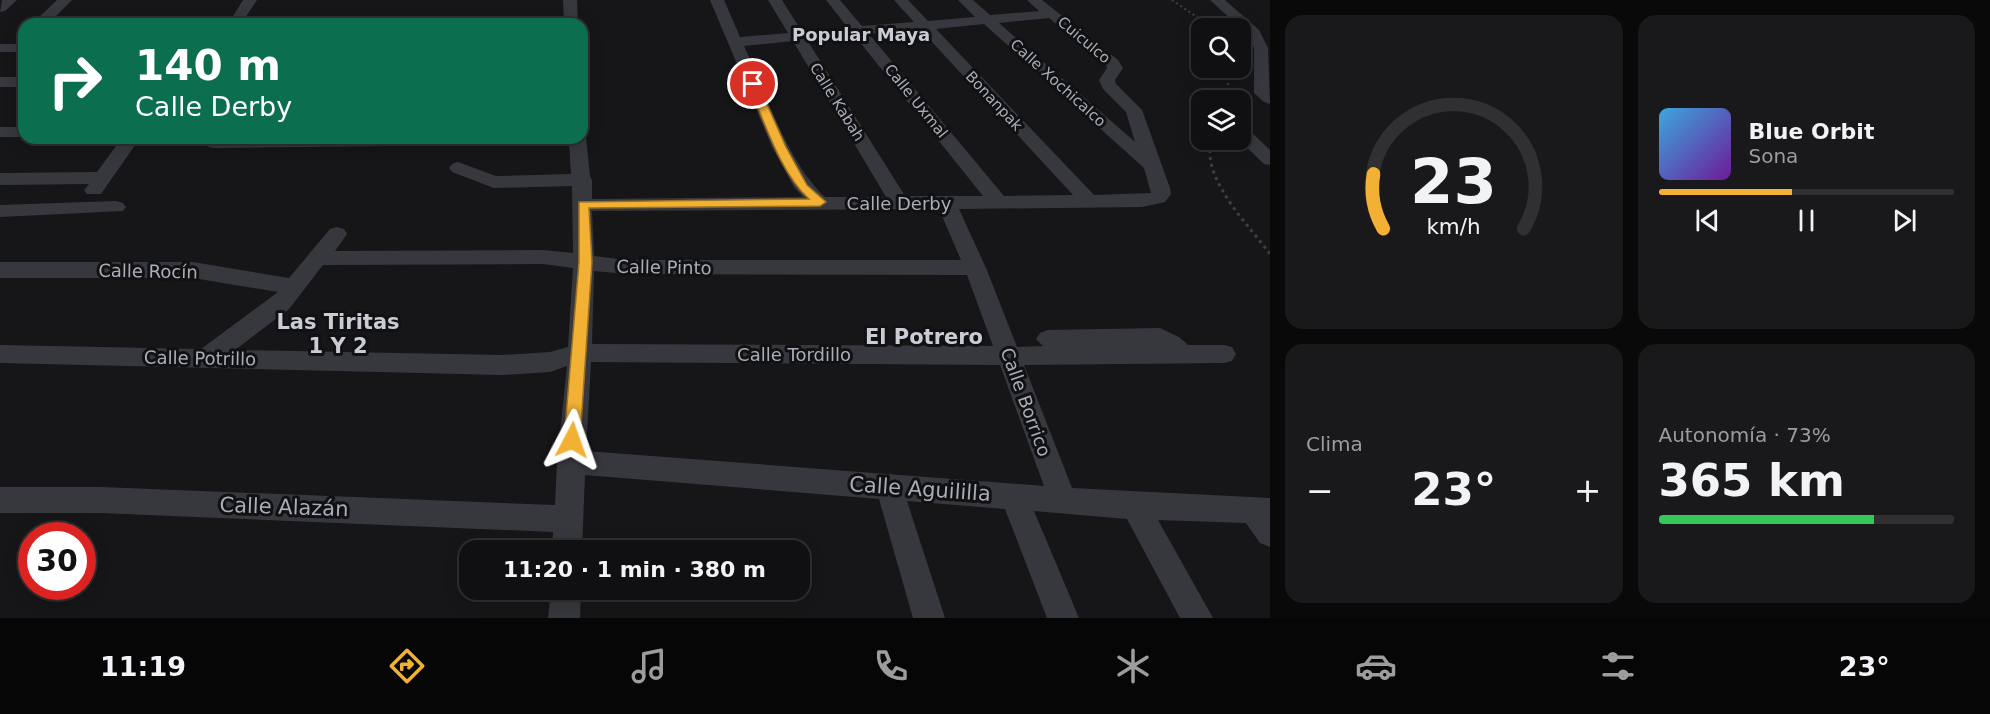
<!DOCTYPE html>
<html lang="es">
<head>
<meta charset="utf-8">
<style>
	:root { --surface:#101012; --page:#19191b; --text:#f1f3f6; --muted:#9c9d9f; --line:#303032; --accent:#f2b134 }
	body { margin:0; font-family:"DejaVu Sans",sans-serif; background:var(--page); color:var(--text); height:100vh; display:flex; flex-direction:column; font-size:22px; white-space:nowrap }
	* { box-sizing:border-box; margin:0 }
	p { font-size:20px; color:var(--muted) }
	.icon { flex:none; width:33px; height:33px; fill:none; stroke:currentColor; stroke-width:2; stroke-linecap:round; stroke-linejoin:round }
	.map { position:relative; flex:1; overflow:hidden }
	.side { display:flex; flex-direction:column; gap:15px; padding:15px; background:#09090a; width:720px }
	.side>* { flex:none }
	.guide { position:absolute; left:18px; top:18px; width:570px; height:126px; border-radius:18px; box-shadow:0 3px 15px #0003,0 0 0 2px var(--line); background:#0b6e4f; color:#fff; overflow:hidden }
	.buttons { position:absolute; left:1191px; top:18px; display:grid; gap:12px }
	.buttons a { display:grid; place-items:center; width:60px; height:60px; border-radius:12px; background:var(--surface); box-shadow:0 3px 15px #0003,0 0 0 2px var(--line); font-size:30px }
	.speed { position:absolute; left:18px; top:522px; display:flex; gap:12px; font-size:30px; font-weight:700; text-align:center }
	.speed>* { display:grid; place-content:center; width:78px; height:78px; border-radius:50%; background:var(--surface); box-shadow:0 3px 15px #0003,0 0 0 2px var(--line); line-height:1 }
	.speed .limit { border:9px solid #d22; background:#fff; color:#111 }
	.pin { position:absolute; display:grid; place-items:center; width:51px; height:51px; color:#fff; margin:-26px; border:3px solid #fff; border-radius:50%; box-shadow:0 2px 6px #0007 }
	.me { position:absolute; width:66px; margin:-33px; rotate:4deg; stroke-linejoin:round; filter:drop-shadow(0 0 4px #0008) }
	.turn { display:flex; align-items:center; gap:21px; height:126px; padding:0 18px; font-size:27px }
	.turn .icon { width:78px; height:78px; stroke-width:2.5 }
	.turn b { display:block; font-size:42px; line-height:51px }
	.big { font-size:45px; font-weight:600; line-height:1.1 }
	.side .card { flex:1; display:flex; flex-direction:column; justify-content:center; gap:9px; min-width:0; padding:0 21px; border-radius:18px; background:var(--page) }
	.side .dial { align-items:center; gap:0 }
	.dial svg { height:156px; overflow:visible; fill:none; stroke:var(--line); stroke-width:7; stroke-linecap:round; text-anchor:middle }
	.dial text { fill:var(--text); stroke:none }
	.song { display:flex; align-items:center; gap:18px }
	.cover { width:72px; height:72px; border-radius:9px; background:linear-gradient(135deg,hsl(200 70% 55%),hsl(280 70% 35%)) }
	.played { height:6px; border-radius:3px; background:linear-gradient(90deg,var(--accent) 45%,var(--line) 45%) }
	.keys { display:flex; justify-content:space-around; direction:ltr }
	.heat { display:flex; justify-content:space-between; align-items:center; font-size:33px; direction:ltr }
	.charge { height:9px; border-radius:4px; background:linear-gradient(90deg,#34c759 73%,var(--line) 0) }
	.side .tiles { flex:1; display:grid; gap:15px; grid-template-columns:repeat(2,1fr) }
	.trip { position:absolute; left:459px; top:540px; width:351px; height:60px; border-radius:18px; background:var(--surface); box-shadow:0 3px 15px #0003,0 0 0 2px var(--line); font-weight:600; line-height:60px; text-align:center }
	.dock { display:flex; height:96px; justify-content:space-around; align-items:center; background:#060607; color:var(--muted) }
	.dock .icon { width:42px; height:42px }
	.dock .on { color:var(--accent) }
	.dock b { font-size:27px; color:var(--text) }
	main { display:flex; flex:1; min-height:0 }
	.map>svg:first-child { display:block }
</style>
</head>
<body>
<main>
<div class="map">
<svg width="1270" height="618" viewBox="0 0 1270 618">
	<rect width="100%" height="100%" fill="#161618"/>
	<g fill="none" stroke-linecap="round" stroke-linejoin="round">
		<path stroke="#3d3f44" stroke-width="2" stroke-dasharray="2 3" stroke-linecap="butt" d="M1172,0l41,28
			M1227,100l2,-32
			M1210,152l5,-12"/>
		<path stroke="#3d3f44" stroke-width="3" stroke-dasharray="3 4" stroke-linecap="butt" d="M1210,150c-2,35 40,77 60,104"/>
		<path fill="#37383d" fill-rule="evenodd" d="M2,0h15l-12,11 -5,1z
			M57,0h15l-17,17 178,-1 10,-16h14l-16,24h-209z
			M563,0h14l1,24h-14z
			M710,0h14l16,37 48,-4 -20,-33h14l20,32 46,-4 -22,-28h14l22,26 52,-4 -20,-22h14l20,21 47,-4 -17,-17h15l17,15 49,-4 -12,-11h15l76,60 5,8 -8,12 1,4 26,26 28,78 1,6 -6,8 -23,5 -183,2 27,59 31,79 26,-1 -7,-7 4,-6 8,-3 112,-2 19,9 9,8h36l8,2 4,7 -4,7 -8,2 -200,2 48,123 198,10v49l-10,-4 -14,-20 -88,-3 55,98h-33l-53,-99 -93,-8 45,107h-32l-42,-109 -98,-8 38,117h-32l-34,-119 -294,-24 -3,75h-30l1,-18 -452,-19h-101v-26h101l454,18 2,-43 10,-96 -17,6 -48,3 -502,-12v-18l201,4 77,-57 -85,-14h-193v-16h193l96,16 41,-49 7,-2 7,2 3,5 -12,17 208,-1 30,3 -1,-67 -78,2 -42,-16 -3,-4 3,-4 6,-2 38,14 75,-2 -2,-30 -354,4 -6,-1 -3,-4 8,-5h368v-4l4,4 4,38 2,4v19l211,-2 -9,-10 -22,-40zM1049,18l57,47 1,3 -8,12 4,9 23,23 9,30 -136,-119zM984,24l160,144 7,25 -57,2 -158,-166zM921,30l152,165 -69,1 -135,-162zM855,36l128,160h-78l-98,-156zM793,41l93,156h-61c-37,-34 -60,-105 -81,-151zM939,209l22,51h-335l-32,-4 -2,-45zM543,264l30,4 -5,79 -18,5 -48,3 -267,-5 54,-41 34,-44zM594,271l32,3 341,1 26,71 -401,-2zM591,362l409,3 44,121 -458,-35z
			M1210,0h15l34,30 9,18 2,56 -6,-2 -10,-9v-45l-6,-13z
			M0,44h24v8h-24z
			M0,77h24v10h-24z
			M1240,126l6,1 24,23v15l-6,-1 -25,-24z
			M0,127h24v10h-24z
			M122,138h18l-39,56h-14l-3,-4 5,-6 -89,1v-12l97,-1z
			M116,201l7,2 3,4 -3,4 -123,6v-12z
			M551,590h30l-1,28h-32z"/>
	</g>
	<path fill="#f2b134" stroke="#9d7322" stroke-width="1.5" d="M753,81l5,3 28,63 21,38 19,17 -6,4 -231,2 3,54 -12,178 -2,5 -6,2 -6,-2 -2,-5 15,-178v-60l230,-3c-29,-26 -45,-79 -61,-115z"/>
	<g text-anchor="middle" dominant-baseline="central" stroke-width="6" stroke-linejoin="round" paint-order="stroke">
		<g font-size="15" fill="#a8adb8" stroke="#111113">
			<text transform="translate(1084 40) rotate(40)">Cuiculco</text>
			<text transform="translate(1058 83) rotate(42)">Calle Xochicalco</text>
			<text transform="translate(916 101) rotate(51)">Calle Uxmal</text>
			<text transform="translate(994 101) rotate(47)">Bonanpak</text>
			<text transform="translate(837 102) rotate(58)">Calle Kabah</text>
		</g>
		<g font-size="18" font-weight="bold" fill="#c9ccd4" stroke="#111113">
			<text x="861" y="34">Popular Maya</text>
		</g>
		<g font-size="18" fill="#a8adb8" stroke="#111113">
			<text x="899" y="203">Calle Derby</text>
			<text transform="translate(664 267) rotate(1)">Calle Pinto</text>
			<text transform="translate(148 271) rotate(1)">Calle Rocín</text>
			<text x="794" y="354">Calle Tordillo</text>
			<text transform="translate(200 358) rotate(1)">Calle Potrillo</text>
			<text transform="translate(1026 402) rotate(70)">Calle Borrico</text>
		</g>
		<g font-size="21" font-weight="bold" fill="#c9ccd4" stroke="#111113">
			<text x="338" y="322">Las Tiritas<tspan x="338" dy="24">1 Y 2</tspan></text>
			<text x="924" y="337">El Potrero</text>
		</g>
		<g font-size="21" fill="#a8adb8" stroke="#111113">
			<text transform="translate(920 489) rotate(4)">Calle Aguililla</text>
			<text transform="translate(284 507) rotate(2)">Calle Alazán</text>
		</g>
	</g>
</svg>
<div class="buttons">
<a><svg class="icon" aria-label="search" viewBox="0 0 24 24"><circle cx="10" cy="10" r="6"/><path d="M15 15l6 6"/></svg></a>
<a><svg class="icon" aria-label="layers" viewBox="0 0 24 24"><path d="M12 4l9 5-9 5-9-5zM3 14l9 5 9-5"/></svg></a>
</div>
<div class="speed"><div class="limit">30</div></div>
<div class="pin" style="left:753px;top:84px;background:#d93025"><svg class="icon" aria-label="arrive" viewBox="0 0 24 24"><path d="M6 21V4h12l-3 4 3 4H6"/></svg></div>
<svg class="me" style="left:572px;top:440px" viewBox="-20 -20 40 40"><path d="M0-17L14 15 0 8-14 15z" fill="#f2b134" stroke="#fff" stroke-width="4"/></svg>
<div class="trip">11:20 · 1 min · 380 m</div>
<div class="guide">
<div class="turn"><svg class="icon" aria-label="right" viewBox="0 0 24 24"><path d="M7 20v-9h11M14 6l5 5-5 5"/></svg><div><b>140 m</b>Calle Derby</div></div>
</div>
</div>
<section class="side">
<div class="tiles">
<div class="card dial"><svg viewBox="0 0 100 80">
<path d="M14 69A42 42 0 1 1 86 69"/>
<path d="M14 69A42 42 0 0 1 9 41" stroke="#f2b134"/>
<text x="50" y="56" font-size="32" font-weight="700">23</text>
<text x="50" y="72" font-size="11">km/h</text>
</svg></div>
<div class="card">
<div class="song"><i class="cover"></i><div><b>Blue Orbit</b><p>Sona</p></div></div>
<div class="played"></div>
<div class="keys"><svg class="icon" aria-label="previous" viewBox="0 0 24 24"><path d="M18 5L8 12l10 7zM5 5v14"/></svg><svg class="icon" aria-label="pause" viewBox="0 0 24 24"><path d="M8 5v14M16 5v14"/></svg><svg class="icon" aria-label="next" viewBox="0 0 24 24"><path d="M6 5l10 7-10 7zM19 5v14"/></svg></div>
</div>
<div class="card"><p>Clima</p>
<div class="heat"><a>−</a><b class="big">23°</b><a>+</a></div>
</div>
<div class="card"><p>Autonomía · 73%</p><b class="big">365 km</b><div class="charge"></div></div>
</div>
</section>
</main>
<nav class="dock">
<b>11:19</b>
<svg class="icon on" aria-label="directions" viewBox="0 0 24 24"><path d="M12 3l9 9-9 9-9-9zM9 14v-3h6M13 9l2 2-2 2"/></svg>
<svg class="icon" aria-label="music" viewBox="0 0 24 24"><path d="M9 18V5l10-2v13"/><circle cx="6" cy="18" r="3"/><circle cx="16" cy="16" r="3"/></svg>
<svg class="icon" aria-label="phone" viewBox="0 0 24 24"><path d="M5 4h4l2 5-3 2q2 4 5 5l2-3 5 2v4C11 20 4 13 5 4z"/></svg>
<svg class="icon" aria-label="climate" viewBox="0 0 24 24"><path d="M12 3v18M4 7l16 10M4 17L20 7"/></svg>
<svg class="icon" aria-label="car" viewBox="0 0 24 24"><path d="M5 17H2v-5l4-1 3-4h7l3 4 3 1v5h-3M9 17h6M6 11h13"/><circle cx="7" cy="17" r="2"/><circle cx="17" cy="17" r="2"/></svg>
<svg class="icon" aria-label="filters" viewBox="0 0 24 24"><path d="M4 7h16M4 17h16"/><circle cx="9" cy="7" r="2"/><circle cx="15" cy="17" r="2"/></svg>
<b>23°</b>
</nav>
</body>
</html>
